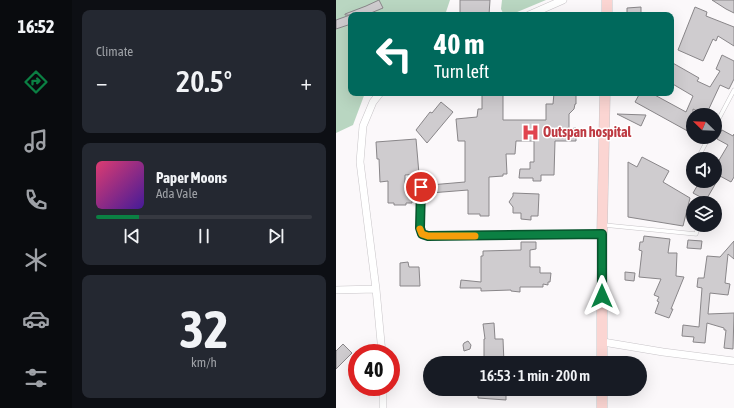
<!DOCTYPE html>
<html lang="en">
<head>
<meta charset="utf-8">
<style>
	:root { --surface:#171b24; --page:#242831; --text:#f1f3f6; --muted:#9ea1a6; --line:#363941; --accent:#0b8043 }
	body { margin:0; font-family:"Asap Condensed",sans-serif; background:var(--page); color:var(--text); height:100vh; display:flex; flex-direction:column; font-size:15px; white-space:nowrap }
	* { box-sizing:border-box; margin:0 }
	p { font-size:13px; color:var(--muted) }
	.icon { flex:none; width:22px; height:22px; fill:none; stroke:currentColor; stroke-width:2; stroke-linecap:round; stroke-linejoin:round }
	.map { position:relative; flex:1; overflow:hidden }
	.details { display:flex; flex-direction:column; gap:10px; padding:10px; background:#0d0f14; width:264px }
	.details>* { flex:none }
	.top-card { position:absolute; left:12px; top:12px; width:326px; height:84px; border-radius:8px; box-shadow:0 4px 16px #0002; background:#00695c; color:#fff; overflow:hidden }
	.needle { width:26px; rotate:293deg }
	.tools { position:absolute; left:350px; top:108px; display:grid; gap:8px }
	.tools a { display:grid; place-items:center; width:36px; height:36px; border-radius:50%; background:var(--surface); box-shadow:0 4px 16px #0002; font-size:20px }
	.speed { position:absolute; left:12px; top:344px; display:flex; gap:8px; font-size:20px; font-weight:700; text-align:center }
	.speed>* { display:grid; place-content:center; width:52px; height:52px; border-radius:50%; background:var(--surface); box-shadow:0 4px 16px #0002; line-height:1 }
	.speed .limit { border:6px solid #d22; background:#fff; color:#111 }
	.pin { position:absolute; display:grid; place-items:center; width:34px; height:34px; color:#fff; margin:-17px; border:2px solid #fff; border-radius:50%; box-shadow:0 1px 4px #0007 }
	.me { position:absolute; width:44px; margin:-22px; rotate:0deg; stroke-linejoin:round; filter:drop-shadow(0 0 3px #0008) }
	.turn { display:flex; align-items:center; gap:14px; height:84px; padding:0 20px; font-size:18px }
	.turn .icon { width:52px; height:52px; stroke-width:2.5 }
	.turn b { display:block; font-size:28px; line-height:34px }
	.big { font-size:30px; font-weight:600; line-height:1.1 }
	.details .widget { flex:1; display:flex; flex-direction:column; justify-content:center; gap:6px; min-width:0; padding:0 14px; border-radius:8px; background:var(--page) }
	.details .dial { align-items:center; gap:0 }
	.dial b { font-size:52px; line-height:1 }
	.song { display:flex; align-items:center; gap:12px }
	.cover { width:48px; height:48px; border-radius:6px; background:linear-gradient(135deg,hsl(340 70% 55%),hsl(260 70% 35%)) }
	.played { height:4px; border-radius:2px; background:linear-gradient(90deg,var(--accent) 20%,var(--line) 20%) }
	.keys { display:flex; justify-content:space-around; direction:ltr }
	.heat { display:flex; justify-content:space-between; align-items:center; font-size:22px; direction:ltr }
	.trip { position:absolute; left:87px; top:356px; width:224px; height:40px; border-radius:20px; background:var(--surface); box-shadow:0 4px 16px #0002; font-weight:600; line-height:40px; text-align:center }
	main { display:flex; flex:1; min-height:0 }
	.menu { display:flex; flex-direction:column; width:72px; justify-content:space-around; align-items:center; background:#090b0e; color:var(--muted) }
	.menu .icon { width:28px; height:28px }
	.menu .active { color:var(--accent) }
	.menu b { font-size:18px; color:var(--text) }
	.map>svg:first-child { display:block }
</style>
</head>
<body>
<main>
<nav class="menu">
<b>16:52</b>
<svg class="icon active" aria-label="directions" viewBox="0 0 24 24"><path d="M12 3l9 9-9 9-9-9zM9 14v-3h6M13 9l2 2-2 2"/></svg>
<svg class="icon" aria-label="music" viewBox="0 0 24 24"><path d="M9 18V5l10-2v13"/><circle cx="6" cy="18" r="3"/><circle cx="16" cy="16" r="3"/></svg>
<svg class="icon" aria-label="phone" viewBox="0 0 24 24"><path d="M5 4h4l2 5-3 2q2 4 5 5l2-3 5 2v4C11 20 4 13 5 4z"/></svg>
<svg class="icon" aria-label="climate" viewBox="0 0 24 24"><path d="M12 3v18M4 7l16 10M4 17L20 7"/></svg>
<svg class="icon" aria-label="car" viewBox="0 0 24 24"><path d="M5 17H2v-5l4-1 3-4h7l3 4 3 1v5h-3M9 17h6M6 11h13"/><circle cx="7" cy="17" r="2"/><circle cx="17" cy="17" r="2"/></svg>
<svg class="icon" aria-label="filters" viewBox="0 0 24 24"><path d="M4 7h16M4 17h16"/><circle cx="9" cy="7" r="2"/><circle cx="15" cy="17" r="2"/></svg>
</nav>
<section class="details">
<div class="widget"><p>Climate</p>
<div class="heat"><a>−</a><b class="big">20.5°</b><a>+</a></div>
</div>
<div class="widget">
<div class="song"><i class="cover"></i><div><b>Paper Moons</b><p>Ada Vale</p></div></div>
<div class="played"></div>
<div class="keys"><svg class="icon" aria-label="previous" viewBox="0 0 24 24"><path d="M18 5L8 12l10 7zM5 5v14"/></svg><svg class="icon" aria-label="pause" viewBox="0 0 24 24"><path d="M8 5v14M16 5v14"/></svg><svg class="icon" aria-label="next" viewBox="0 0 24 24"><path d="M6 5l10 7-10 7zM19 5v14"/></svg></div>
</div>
<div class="widget dial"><b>32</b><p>km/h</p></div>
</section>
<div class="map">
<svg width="398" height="408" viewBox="0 0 398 408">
	<rect width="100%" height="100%" fill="#fbf8fa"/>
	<path fill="#b9d6c1" d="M0,0h114l-5,15h-94v78h14l-12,32 -17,8z
		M166,0h44l-36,15h-6l-3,-6z"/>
	<path fill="#cfcccf" stroke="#898689" d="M43,0l4,8 -17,7h-15v9l-15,5v-9l14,-5h-5v-1l21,-8z
		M124,0h30l-1,15h-29z
		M376,0h22v13l-8,-4z
		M305,7v8h-14v-7z
		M359,7l12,5 -1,4 28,11v19l-16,-10 -2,5 -3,-2 -10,22 -25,-11z
		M386,55l12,6v18l-5,10 -9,-4 -14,30 -13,-6v25l-58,-32 5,-9h11l35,19 7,-16 -22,-13v-21l28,16 -2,3 13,6 10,-16 -4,-2z
		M146,93h21v27h43v-16h7l1,-11h22v11h-1l-1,5 -5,5v15l7,-1v13h-21l-1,34h-13v6h-8v-3h-14l1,-9h10v-7h4v-21h-18l-1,13h-9l1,20h-4v2l-14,1v39h-9v-2h-12v-24l-38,3v-8l35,-3v-41h-7l-2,-22 21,-2 1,-8h4z
		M105,102l12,10 -26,31 -11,-13 14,-18 2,1z
		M281,114l29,1 -5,11z
		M386,130l11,6 1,-2v43l-3,5 -11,-6 -14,24 -13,-7 7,-12h15v-14l13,-22 -11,-6z
		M80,139l3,35 -14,1v14h7v14h-6v2h-12v-2h-6v-22l-8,1 -1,-23h-2l-1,-17z
		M306,157l27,14 -6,11 27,16 -7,28 -55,-9v-55l9,5z
		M177,193l26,1 -1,22h-7v4l-10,-1v-6h-8v-6l-4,-5 4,-6z
		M308,236l26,3 -2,14h9l-1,23 8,1 -13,32h2l-4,9 -14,-5 4,-11 -2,-1 2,-4 -5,-2 7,-16 -22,-2 3,-26 -3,-1 1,-8h3z
		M352,240l14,1 -1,8 -14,-1z
		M398,241v18l-6,-5 -3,29 5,1 -2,11 -18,-2 -2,21 26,-1 -1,36 -9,-1 2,-18h-2v-2l-17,-5 -2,20 -12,-1 1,-5 -12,-1 1,-11 16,2 3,-39 -5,-1 1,-9h6l3,-22 13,1z
		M185,242h15v7l-6,1v17h10v6h11l-1,9h-2v3l-5,-1v3h-23v5l-9,-1v-1l-30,1v-3h-21l1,-8 20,2v-26h2v-5l38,-1z
		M72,262l1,5h10l1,19h-20v-23z
		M289,272l10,1 -1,8 -9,-1z
		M158,323l1,16h8l1,24h-20v-24h1l-2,-15z
		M132,341l3,4 -1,4 -6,2 -1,-6 1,-2z
		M7,344l9,9 -16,16v-18z
		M142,390l28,2v8l-28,-2z"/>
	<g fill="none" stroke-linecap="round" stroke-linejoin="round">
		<defs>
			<path id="lane" d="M379,126l19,-36
				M371,159l-7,-5 9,-17
				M268,225l92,9 3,-9"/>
			<path id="street" d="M193,15l34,-15
				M85,187l-1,41 2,6 6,2 174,-2
				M40,289l6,64
				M0,290l40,-1 -16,-127 3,-36 10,-24 7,-9
				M267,342l60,10 71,9
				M47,408v-21"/>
			<path id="secondary" d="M271,15v-15
				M266,363v-129l3,-141
				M266,408v-19"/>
		</defs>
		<use href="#lane" stroke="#c8c5c8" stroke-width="4.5"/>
		<use href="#street" stroke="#c8c5c8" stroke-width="8"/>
		<use href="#secondary" stroke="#c8c5c8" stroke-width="11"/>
		<use href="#lane" stroke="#fff" stroke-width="3.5"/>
		<use href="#street" stroke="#fff" stroke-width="7"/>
		<use href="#secondary" stroke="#fbd5d2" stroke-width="10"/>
	</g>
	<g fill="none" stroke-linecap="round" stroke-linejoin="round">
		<defs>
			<path id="route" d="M85,187l-1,41 2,6 6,2 174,-2v62"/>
		</defs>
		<use href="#route" stroke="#07532c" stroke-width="10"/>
		<use href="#route" stroke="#0b8043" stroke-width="7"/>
		<path stroke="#f59e0b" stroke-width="7" d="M84,229l2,5 6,2h47"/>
	</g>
	<defs>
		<symbol id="hospital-bare" viewBox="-9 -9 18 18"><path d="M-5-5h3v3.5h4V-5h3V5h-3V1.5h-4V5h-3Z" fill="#e0444e" stroke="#fff" stroke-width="2.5" paint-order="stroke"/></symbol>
	</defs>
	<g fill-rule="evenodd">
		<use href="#hospital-bare" x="182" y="120" width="25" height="25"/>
	</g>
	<g text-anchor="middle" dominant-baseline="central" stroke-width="3" stroke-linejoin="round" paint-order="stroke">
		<g font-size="14" font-weight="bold" fill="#be3a42" stroke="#fff" text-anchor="start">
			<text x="207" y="132">Outspan hospital</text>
		</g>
	</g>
</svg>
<div class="tools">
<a><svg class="needle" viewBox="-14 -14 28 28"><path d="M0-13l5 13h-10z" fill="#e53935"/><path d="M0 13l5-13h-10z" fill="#9ea1a6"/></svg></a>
<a><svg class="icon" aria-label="sound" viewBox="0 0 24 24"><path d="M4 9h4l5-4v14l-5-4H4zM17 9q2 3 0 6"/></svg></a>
<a><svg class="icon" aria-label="layers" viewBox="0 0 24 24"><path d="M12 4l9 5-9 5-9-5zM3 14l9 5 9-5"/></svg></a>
</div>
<div class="speed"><div class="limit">40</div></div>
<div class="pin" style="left:85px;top:187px;background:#d93025"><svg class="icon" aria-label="arrive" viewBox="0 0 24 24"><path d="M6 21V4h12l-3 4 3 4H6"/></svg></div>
<svg class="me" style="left:266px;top:296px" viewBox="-20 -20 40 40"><path d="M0-17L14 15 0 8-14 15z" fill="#0b8043" stroke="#fff" stroke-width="4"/></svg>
<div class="trip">16:53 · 1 min · 200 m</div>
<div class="top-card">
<div class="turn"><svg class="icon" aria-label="left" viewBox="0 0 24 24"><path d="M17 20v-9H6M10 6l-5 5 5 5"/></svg><div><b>40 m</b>Turn left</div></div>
</div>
</div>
</main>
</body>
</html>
